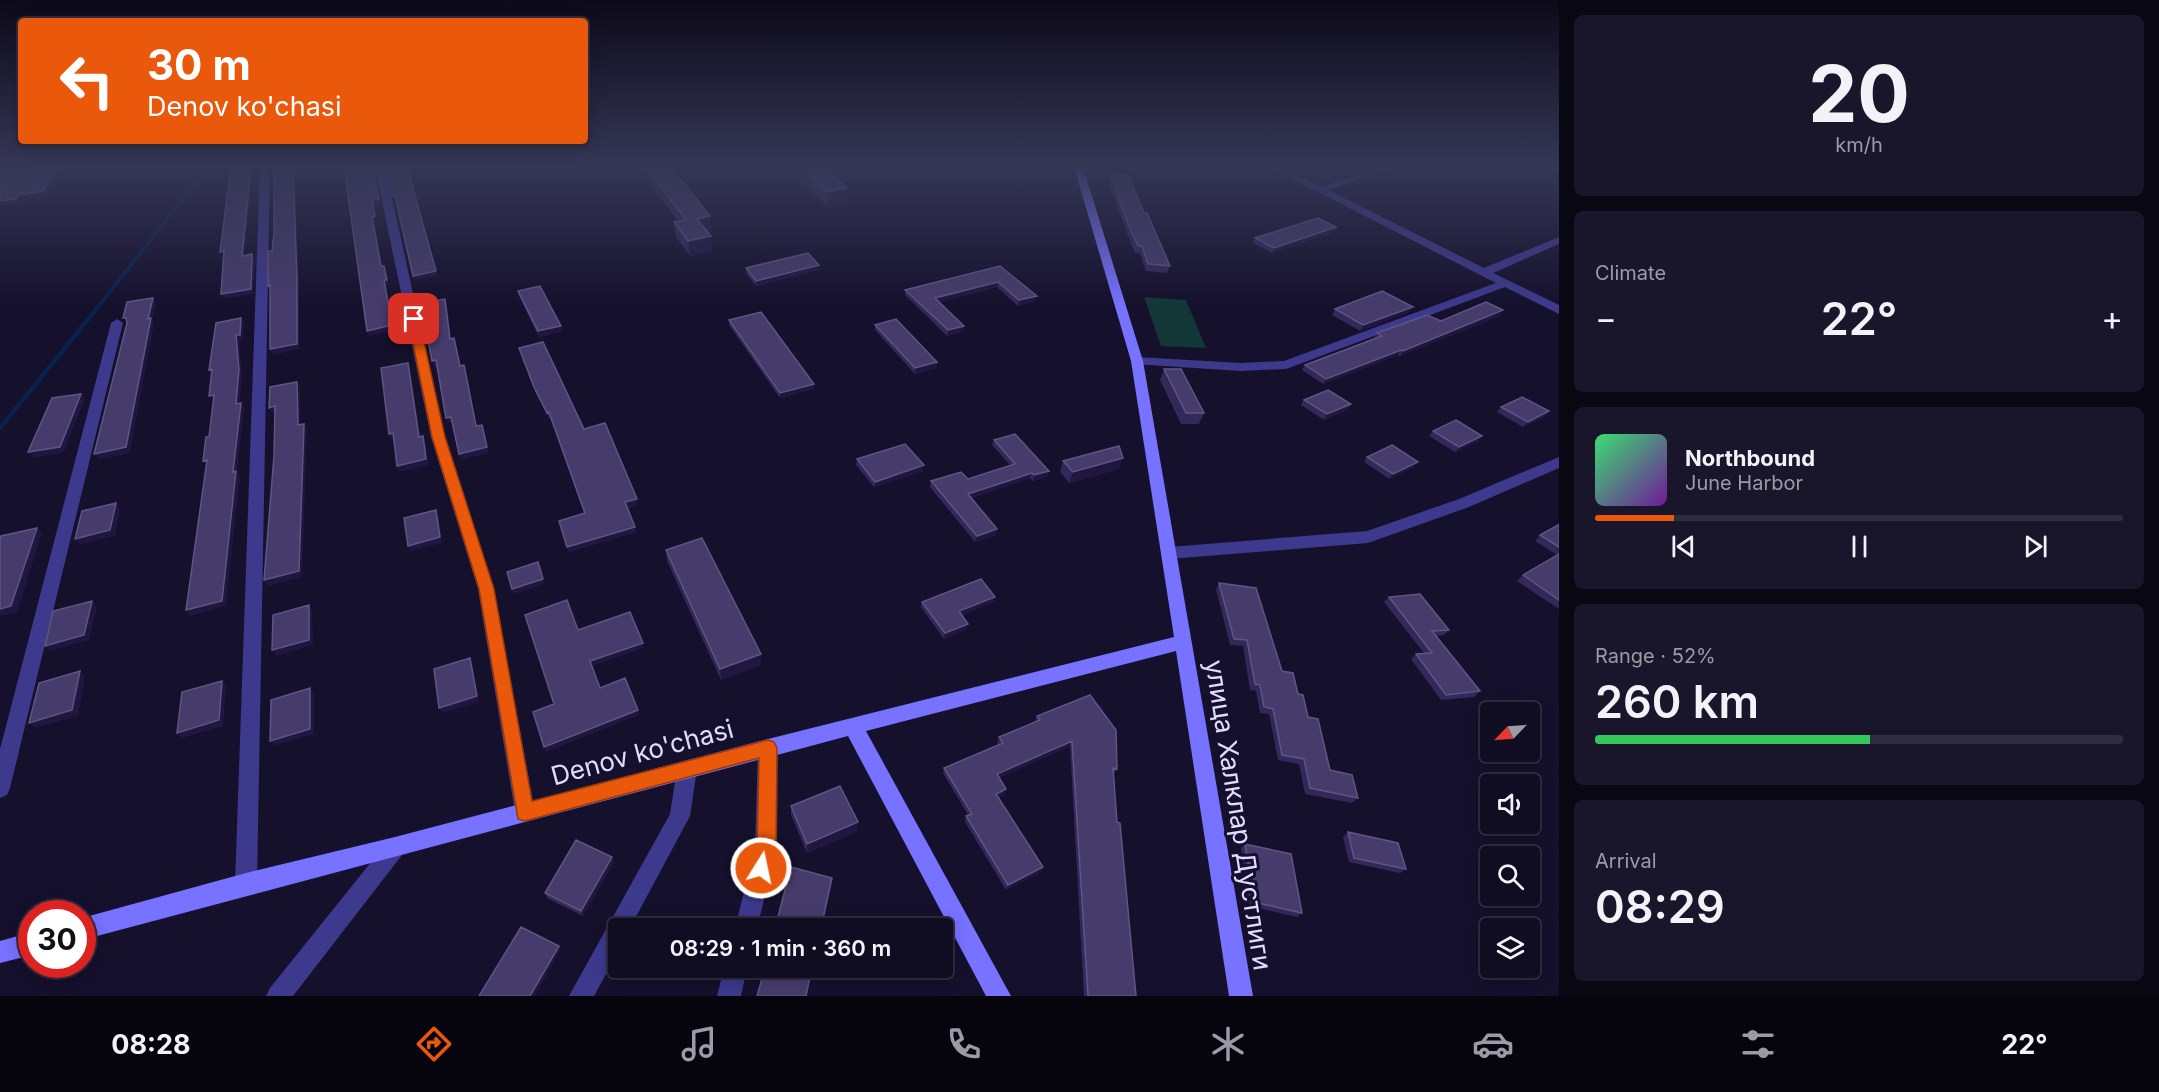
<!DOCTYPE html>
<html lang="en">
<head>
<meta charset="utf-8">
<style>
	:root { --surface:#100c21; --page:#19152a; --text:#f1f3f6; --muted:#9c9ba5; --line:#302c3f; --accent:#ea580c }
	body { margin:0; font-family:Inter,sans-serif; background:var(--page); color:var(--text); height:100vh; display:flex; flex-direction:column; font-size:22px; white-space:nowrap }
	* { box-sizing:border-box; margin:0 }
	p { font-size:20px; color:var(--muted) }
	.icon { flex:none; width:33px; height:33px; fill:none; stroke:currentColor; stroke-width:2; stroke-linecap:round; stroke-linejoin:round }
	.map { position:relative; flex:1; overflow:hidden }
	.sheet { display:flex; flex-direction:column; gap:15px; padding:15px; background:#090712; width:600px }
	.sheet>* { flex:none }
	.banner { position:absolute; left:18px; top:18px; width:570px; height:126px; border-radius:6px; box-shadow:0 3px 15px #0003,0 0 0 2px var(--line); background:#ea580c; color:#fff; overflow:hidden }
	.needle { width:39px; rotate:245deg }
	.controls { position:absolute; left:1480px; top:702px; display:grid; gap:12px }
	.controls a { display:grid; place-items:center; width:60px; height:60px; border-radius:6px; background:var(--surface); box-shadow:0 3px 15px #0003,0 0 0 2px var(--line); font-size:30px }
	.speed { position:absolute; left:18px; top:900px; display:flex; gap:12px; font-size:30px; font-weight:700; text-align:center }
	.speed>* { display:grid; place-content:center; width:78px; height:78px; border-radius:50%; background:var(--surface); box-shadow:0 3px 15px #0003,0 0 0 2px var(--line); line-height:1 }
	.speed .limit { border:9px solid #d22; background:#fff; color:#111 }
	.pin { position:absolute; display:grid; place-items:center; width:51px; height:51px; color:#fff; margin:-26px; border-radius:12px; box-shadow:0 3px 9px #0006 }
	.me { position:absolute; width:66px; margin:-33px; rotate:10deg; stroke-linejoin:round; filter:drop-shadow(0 0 4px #0008) }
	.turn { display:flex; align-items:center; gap:21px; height:126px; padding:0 30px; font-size:27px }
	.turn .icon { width:78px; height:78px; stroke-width:2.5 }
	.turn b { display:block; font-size:42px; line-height:51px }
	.big { font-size:45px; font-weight:600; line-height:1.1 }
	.sheet .tile { flex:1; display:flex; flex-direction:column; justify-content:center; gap:9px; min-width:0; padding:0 21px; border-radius:9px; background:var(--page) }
	.sheet .dial { align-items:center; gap:0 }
	.dial b { font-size:78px; line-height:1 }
	.song { display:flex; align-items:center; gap:18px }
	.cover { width:72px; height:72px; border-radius:9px; background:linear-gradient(135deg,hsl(140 70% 55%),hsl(280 70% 35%)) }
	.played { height:6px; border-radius:3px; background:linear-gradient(90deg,var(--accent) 15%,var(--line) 15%) }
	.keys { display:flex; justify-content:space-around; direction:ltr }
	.heat { display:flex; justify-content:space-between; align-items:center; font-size:33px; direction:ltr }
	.charge { height:9px; border-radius:4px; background:linear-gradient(90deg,#34c759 52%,var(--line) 0) }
	.trip { position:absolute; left:608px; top:918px; width:345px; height:60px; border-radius:6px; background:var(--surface); box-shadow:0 3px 15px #0003,0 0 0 2px var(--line); font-weight:600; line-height:60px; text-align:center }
	.tabs { display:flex; height:96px; justify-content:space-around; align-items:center; background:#06050d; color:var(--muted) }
	.tabs .icon { width:42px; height:42px }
	.tabs .active { color:var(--accent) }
	.tabs b { font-size:27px; color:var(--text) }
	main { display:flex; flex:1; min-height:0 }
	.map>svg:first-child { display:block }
</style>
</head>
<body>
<main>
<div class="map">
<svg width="1559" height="996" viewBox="0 0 1559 996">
	<rect width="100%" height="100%" fill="#15102c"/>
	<path fill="#133736" d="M1144,297l42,3 20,48 -45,-2z"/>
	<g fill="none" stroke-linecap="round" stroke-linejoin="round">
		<path stroke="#09214d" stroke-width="4" d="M97,308l111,-141"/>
		<path stroke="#09214d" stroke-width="4.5" d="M0,428l98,-121"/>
		<path fill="#3d398d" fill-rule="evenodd" d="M260,167h10l-13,717 -3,8 -8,3 -8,-3 -3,-8z
			M375,167h10l60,270 49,152 41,223 -3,7 -7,3 -7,-3 -3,-7 -37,-223 -47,-152z
			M1269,167h12l40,20 62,-20h15l-70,23 156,78 75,-31v7l-66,29 66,32v9l-54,-27 -219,82 -45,2 -108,-7 -2,-3 6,-4 104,6 43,-2 212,-78z
			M117,319l6,4 -113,465 -3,7 -7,3v-49l111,-426z
			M1559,457v11l-90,39 -101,36 -199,16 -6,-2 -2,-4 2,-4 6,-2 198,-16 92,-32z
			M768,739l7,3 3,6 -1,100 -20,80h-22l20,-80 3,-100 3,-6z
			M687,760l7,2 3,7 -7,47 -60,112h-12v24l-24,44h-25l101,-182 7,-45 3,-7z
			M395,837l7,4 4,7 -4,7 -109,141h-27l4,-8 118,-147z
			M724,968h23l-6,28h-24z"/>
		<path fill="#7772ff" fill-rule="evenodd" d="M1074,167h9l60,194 110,635h-24l-53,-345 -310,80 145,265h-25l-138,-260 -766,204v-22l164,-45 149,-36 373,-98 406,-102 -43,-276z
			M32,932v23l-32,8v-22z"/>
	</g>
	<path fill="#33285a" d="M637,167h34l39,49 1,15 -4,1 5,19 -22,5 -14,-19 -2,-15 4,-1z
		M786,167h38l22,35 -19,4z
		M1110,174l34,39 26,53 -3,7 -21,-2 -6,-18h-5l-8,-20 -19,-52z
		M1336,227l-2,5 -62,21 -19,-10 2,-5z
		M819,265v5l-63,16 -10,-13v-5z
		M1000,266l35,35 -17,5 -21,-19 -58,15 25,29 -17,5 -42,-41v-5z
		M518,291l44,40 -23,6 -20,-41z
		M1335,309l74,3 -49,19 -28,-16z
		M1500,316l-100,40 -2,-1 -75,29 -21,-14 3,-5 69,-27 3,-5 64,-12z
		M729,320l85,69 -34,9 -51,-73z
		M875,325l62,37 -1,6 -21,6 -40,-44z
		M519,348l65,81 53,76 -10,3 8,19 1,5 -67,20 -10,-31 25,-8 -34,-95h-1l-13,-25z
		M1164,369l40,44 -5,11h-18l-21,-44z
		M1304,400l47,4 -4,6 -23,10 -23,-15z
		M1501,407l48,4 -4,6 -22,10 -26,-15z
		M1433,431l49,5 -4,5 -23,11 -26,-16z
		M994,440l55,31 -2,6 -14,4 -3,-3 -59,20 25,37 -21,7 -45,-55 1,-6 37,-2 42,-14 -18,-20z
		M1367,457l47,10 -25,12 -25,-17z
		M857,459l66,12 -49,16 -18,-22z
		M1063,461l56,8 -50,14 -9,-11z
		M1559,525v84l-42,-28 6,-6 34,-20 -22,-14 5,-6z
		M666,550l95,104v11l-40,15 -54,-119z
		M1219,583l79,111 32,76 28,28 -6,5 -47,-9 -6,-30 -21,-4 -9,-46 -9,-1 -4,-22 -6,-1 -7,-44 -13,-1 -14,-56z
		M995,597l-2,5 -31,13 5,14 -23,10 -23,-32 1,-5z
		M1389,597l60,33 -5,5 -8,1 44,55 -6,6 -33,3 -30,-41 5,-5 8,-1 -40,-51z
		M1037,716l80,53 -4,6 4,47 19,174h-52l-14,-250 -71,32 5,17 -6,2 43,75 -35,18 -41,-68 1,-6 2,-1 -25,-42 1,-5 55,-23 -2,-2 2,-6 36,-15z
		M791,806l67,16 -2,10 -49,21 -16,-38z
		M1348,832l58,37 -6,4 -51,-11 -6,-25z
		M1245,844l57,69 -5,4 -48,-11 -8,-58z
		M612,857l2,5 -31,54 -36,-18 -2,-5z"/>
	<path fill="#1f1740" d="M56,167h6l-16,29 -25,3 -2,5 -19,2v-5l18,-6z
		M251,167l3,1 -10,93 -2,-5z
		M293,167h2l4,118v64l-26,6 -3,-6z
		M372,167l8,37 -6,1 3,16 -3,1 9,49 -2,-5 -9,-49z
		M407,167l30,109 -22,5 -2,-5z
		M847,188l-1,14 -19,4v-14z
		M710,216l1,15 -12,3 -2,-15z
		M1336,227l-2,5 -62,21 2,-5z
		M711,236l1,15 -22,5 -2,-15z
		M252,254l3,5 -2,35 -29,5 -3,-5z
		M819,265v5l-63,16v-5z
		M384,266l5,19h-3l8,46 -25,5 -2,-5 17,-51z
		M998,282l-1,5 -63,17 1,-6z
		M1037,296l-2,5 -17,5 1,-6z
		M153,298l3,5 -4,17 2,4 -24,129 -31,7 -5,-6 54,-135z
		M445,299l2,5 5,40 -2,-5z
		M1413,307l-4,5 -49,19 3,-6z
		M1503,310l-3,6 -100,40 3,-5z
		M241,318l3,5 -2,17 -3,1 3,34 -3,35 -3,-6v-69z
		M561,326l1,5 -23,6 -1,-6z
		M964,326v5l-17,5 1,-6z
		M1401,350l-3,5 -75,29 3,-5z
		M436,360l2,6 -4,1 -2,-6z
		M937,362l-1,6 -21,6v-6z
		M408,363l2,5 11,74 -2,-5z
		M464,365l2,5 12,62 -2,-6z
		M297,382l3,5v44l-2,-6z
		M814,384v5l-34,9v-5z
		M81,394l4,5 -21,53 -31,6 -5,-6z
		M241,403l3,6 -7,63 3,5 -14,129 -36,10 -4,-6 47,-138z
		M1351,404l-4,6 -23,10 3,-6z
		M275,406l3,6 -6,1 -3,-5z
		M1549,411l-4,6 -22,10 5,-5z
		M451,417l2,5 -5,1 -2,-5z
		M304,424l3,5 -5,148 -34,9 -4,-6z
		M482,425l7,28 -28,7 -2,-6z
		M393,433l2,6h-4l-2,-5z
		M423,436l2,5 4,24 -30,7 -2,-6z
		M1482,436l-4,5 -23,11 4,-5z
		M1123,458l-4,11 -50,14 4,-11z
		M1418,462l-4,5 -25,12 4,-5z
		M924,465l-1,6 -49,16 1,-5z
		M1049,471l-2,6 -14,4 1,-6z
		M1032,473l-2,5 -63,22 1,-6z
		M637,499v6l-11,3 -1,-6z
		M116,503l4,6 -5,27 -35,8 -5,-5z
		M436,510l2,5 4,28 -32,8 -2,-5z
		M635,527l1,5 -67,20 -2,-5z
		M37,528l5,5 -25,79 -17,4v-7z
		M997,529l-1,6 -21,7 2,-6z
		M543,579l2,5 -31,10 -2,-5z
		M995,597l-2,5 -36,15 2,-6z
		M92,601l5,6 -8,33 -39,11 -5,-5z
		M309,605l3,6 1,34 -37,11 -4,-6z
		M968,624l-1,5 -23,10 1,-6z
		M643,643l1,5 -52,18 -2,-5z
		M761,654v11l-40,15 -1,-11z
		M470,658l2,6 7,38 -37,11 -3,-5z
		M80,671l5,6 -7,39 -43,12 -6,-5z
		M222,681l4,5 -3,40 -41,12 -5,-5z
		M310,688l4,5v41l-40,12 -4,-5z
		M638,710l1,5 -93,37 -2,-5z
		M1072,741l-2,5 -75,34 2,-6z
		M1006,789l-2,6 -11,4 3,-5z
		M858,822l-2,10 -49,21v-9z
		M612,857l2,5 -31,54 -2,-5z
		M1043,867l-2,5 -35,18 2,-5z
		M559,946l2,3 -26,47h-5z"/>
	<path fill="#463c6c" stroke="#5e5583" stroke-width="1.5" d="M0,167h56l-13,24 -25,4 -2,4 -16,2z
		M231,167h20l-9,89 10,-2 -1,35 -30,5 3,-43 -4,1z
		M274,167h19l4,112v65l-27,5v-64l-2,1v-35h4l2,-19z
		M344,167h28l7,32 -7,1 3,16 -3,1 9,49h3l3,14h-3l8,45 -25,6z
		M385,167h22l29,104 -23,5 -18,-80h-2z
		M646,167h25l39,49 -13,3 14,17 -23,5 -14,-19 12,-2z
		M801,167h23l23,21 -20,4z
		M1110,174l18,1 16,38h3l23,53 -22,-2 -6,-18h-4l-9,-20z
		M1318,218l18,9 -62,21 -19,-10z
		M808,253l11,12 -63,16 -10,-13z
		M1000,266l37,30 -18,4 -21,-18 -63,16 29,28 -16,4 -43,-40z
		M540,286l21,40 -23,5 -20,-40z
		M1382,291l31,16 -50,18 -28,-16z
		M153,298l-5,21 3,-1 -25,129 -32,7 33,-131 -1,-5h-3l4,-16z
		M445,299l5,40 4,-1 6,28 4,-1 12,61 6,-1 5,22 -28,7 -8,-37 -5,1 -10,-58 -4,1 -11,-58z
		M1486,302l17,8 -100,41 -2,-1 -75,29 -21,-14 77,-29 -5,-3 50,-18 14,6z
		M761,312l53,72 -34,9 -51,-73z
		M241,318l-1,17h-4l3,35 -3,34 5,-1 -8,69 3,-1 -14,130 -36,9 21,-150 -4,1 3,-24h3l5,-42 -5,1 3,-27 -3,1 7,-47z
		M896,319l41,43 -22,6 -40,-43z
		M543,342l41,87 21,-6 32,76 -12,3 10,25 -68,20 -8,-26 26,-8 -36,-101 -2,1 -13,-26 -15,-39z
		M408,363l11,74 4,-1 3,23 -29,7 -4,-33 -4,1 -8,-66z
		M1164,369h17l23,44h-18z
		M297,382l1,43 6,-1 -5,147 -35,9 10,-124 1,-50 -6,2 1,-21z
		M1328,390l23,14 -24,10 -23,-14z
		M81,394l-21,53 -32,5 24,-54z
		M1522,397l27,14 -21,11 -27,-15z
		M1456,420l26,16 -23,11 -26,-16z
		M1015,434l34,37 -15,4 -2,-2 -64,21 29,35 -20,7 -46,-55 30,-9 7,7 47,-15 -21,-24z
		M905,444l19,21 -49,17 -18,-23z
		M1392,445l26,17 -25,12 -26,-17z
		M1119,446l4,12 -50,14 -10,-11z
		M116,503l-6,27 -35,9 7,-28z
		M436,510l4,27 -32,9 -4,-28z
		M1558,525h1v22l-19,-12z
		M37,528l-26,78 -11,3v-70l1,-3z
		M702,538l59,116 -41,15 -54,-119z
		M1559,554v46l-36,-25z
		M538,562l5,17 -31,10 -5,-17z
		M981,579l14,18 -36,14 9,13 -23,9 -23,-31z
		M1219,583l37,5 26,83 11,2 5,21 5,1 5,22 10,2 12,51 22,5 6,23 -48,-10 -6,-29 -22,-4 -9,-46 -9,-2 -4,-22 -5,-1 -8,-44 -13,-1z
		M1420,594l29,36 -17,1 48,60 -34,4 -30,-41 16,-1 -43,-56z
		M567,600l11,30 52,-18 13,31 -53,18 10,27 25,-10 13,32 -94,37 -11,-35 21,-8 -29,-89z
		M92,601l-8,34 -39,11 8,-35z
		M309,605v35l-37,10 1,-35z
		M470,658l7,38 -38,12 -5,-39z
		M80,671l-8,39 -43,13 10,-40z
		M222,681l-3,39 -42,13 5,-41z
		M310,688v41l-40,12 1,-41z
		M1090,695l26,35 1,39 -4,-1 4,54 3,1 16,173h-48l-16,-255 -75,33 9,15 -10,5 47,73 -35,18 -42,-69 6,-2 -28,-46 59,-25 -4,-6 41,-17 -3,-4z
		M840,786l18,36 -51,22 -16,-38z
		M1348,832l50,11 8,26 -52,-11z
		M576,840l36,17 -31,54 -36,-18z
		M1245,844l46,10 11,59 -48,-11z
		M791,867l41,11 -11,50h-46z
		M521,927l38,19 -29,50h-51z
		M765,968h47l-6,28h-49z"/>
	<linearGradient id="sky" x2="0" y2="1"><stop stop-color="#0c0918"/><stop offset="0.54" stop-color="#353756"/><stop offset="1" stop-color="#353756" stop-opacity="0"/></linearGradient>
	<rect width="1559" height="307" fill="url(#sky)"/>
	<path fill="#ea580c" stroke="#983908" stroke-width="1.5" d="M414,316l5,3 26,118 49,152 38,212 236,-61 6,2 3,6 -1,100 -8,27 -7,3 -7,-3 -3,-7 6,-20 2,-90 -234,63 -7,-2 -39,-230 -47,-152 -24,-118z"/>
	<g text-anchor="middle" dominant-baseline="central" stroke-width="6" stroke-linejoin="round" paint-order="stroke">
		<g font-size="26" fill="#e0dbff" stroke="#15102c">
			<text transform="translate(642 752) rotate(-15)">Denov ko'chasi</text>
			<text transform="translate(1239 815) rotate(81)">улица Халклар Дустлиги</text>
		</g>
	</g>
</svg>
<div class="controls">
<a><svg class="needle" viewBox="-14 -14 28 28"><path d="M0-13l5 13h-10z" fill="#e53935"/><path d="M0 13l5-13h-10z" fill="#9c9ba5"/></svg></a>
<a><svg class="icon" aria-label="sound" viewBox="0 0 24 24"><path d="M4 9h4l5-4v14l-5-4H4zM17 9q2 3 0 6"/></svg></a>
<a><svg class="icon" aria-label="search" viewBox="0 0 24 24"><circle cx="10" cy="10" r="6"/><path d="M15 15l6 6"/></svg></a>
<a><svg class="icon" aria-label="layers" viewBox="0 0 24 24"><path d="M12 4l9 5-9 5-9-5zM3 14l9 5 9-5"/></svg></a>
</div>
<div class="speed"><div class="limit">30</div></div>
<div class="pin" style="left:414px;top:319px;background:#d93025"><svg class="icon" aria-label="arrive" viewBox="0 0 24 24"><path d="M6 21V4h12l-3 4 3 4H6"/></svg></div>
<svg class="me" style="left:761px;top:868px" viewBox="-20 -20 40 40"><circle r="17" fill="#ea580c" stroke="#fff" stroke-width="3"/><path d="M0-11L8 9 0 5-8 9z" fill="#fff"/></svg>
<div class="trip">08:29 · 1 min · 360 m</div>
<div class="banner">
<div class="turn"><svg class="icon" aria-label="left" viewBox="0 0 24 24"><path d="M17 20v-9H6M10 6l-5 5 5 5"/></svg><div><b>30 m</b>Denov ko'chasi</div></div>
</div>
</div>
<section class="sheet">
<div class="tile dial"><b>20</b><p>km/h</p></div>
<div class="tile"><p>Climate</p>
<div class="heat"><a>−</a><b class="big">22°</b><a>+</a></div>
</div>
<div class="tile">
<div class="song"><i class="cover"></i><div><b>Northbound</b><p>June Harbor</p></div></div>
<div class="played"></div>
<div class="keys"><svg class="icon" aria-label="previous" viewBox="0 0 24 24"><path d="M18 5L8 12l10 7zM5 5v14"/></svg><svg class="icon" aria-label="pause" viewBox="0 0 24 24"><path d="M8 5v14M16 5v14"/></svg><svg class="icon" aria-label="next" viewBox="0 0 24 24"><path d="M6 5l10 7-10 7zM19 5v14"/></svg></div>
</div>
<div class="tile"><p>Range · 52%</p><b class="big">260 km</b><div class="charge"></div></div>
<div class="tile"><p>Arrival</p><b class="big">08:29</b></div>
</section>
</main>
<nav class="tabs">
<b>08:28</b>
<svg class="icon active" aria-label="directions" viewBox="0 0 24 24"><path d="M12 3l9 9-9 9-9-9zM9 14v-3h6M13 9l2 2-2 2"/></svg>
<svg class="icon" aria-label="music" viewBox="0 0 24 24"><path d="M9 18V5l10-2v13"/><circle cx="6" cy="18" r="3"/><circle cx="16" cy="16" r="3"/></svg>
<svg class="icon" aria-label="phone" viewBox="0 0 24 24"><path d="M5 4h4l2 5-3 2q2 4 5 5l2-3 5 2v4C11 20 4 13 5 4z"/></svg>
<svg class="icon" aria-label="climate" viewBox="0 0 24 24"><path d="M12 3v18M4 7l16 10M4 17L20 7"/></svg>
<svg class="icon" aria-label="car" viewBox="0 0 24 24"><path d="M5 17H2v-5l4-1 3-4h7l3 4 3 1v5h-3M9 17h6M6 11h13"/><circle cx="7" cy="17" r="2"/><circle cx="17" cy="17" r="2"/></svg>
<svg class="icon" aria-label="filters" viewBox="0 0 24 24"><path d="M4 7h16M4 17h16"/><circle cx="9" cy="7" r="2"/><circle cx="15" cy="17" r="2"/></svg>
<b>22°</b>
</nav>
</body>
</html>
